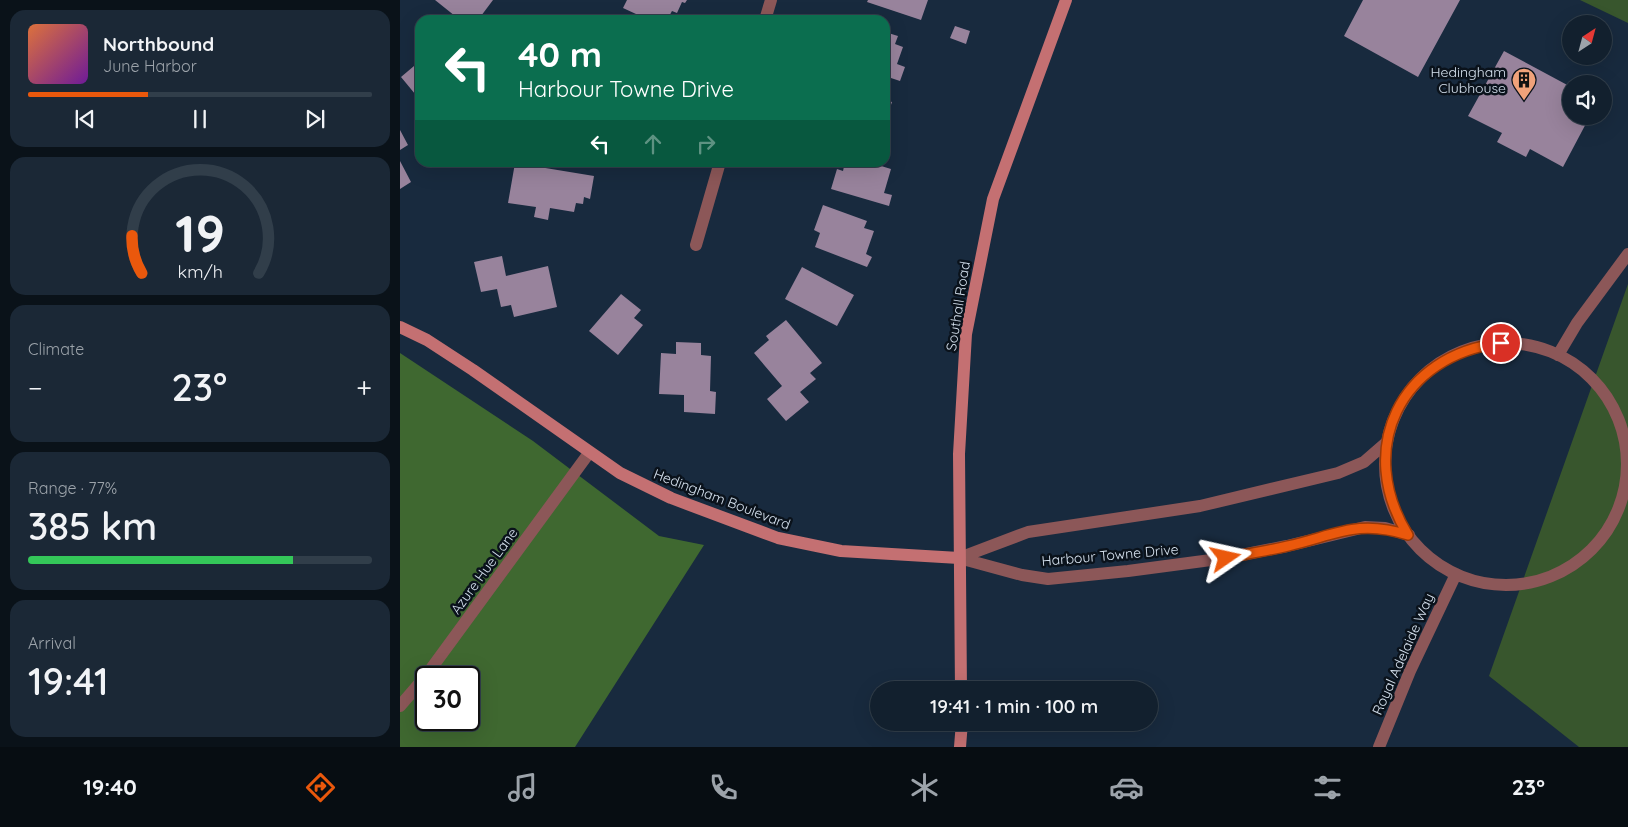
<!DOCTYPE html>
<html lang="en">
<head>
<meta charset="utf-8">
<style>
	:root { --surface:#12202e; --page:#1b2836; --text:#f1f3f6; --muted:#9ca3aa; --line:#313e4a; --accent:#ea580c }
	body { margin:0; font-family:Quicksand,sans-serif; background:var(--page); color:var(--text); height:100vh; display:flex; flex-direction:column; font-size:19px; white-space:nowrap }
	* { box-sizing:border-box; margin:0 }
	p { font-size:16px; color:var(--muted) }
	.icon { flex:none; width:28px; height:28px; fill:none; stroke:currentColor; stroke-width:2; stroke-linecap:round; stroke-linejoin:round }
	.map { position:relative; flex:1; overflow:hidden }
	.panel { display:flex; flex-direction:column; gap:10px; padding:10px; background:#0a1219; width:400px }
	.panel>* { flex:none }
	.top-card { position:absolute; left:15px; top:15px; width:475px; height:152px; border-radius:15px; box-shadow:0 5px 20px #0002,0 0 0 1px var(--line); background:#0b6e4f; color:#fff; overflow:hidden }
	.needle { width:32px; rotate:36deg }
	.tools { position:absolute; left:1162px; top:15px; display:grid; gap:10px }
	.tools a { display:grid; place-items:center; width:50px; height:50px; border-radius:50%; background:var(--surface); box-shadow:0 5px 20px #0002,0 0 0 1px var(--line); font-size:25px }
	.speed { position:absolute; left:15px; top:666px; display:flex; gap:10px; font-size:25px; font-weight:700; text-align:center }
	.speed>* { display:grid; place-content:center; width:65px; height:65px; border-radius:50%; background:var(--surface); box-shadow:0 5px 20px #0002,0 0 0 1px var(--line); line-height:1 }
	.speed .limit { border:2px solid #111; border-radius:8px; background:#fff; color:#111 }
	.pin { position:absolute; display:grid; place-items:center; width:42px; height:42px; color:#fff; margin:-21px; border:2px solid #fff; border-radius:50%; box-shadow:0 1px 5px #0007 }
	.me { position:absolute; width:55px; margin:-28px; rotate:79deg; stroke-linejoin:round; filter:drop-shadow(0 0 4px #0008) }
	.turn { display:flex; align-items:center; gap:18px; height:105px; padding:0 20px; font-size:22px }
	.turn .icon { width:65px; height:65px; stroke-width:2.5 }
	.turn b { display:block; font-size:35px; line-height:42px }
	.lanes { display:flex; align-items:center; height:48px; padding:0 20px; background:#0003; justify-content:center; gap:25px; direction:ltr }
	.lanes .off { opacity:.35 }
	.big { font-size:38px; font-weight:600; line-height:1.1 }
	.panel .tile { flex:1; display:flex; flex-direction:column; justify-content:center; gap:8px; min-width:0; padding:0 18px; border-radius:15px; background:var(--page) }
	.panel .dial { align-items:center; gap:0 }
	.dial svg { height:130px; overflow:visible; fill:none; stroke:var(--line); stroke-width:7; stroke-linecap:round; text-anchor:middle }
	.dial text { fill:var(--text); stroke:none }
	.song { display:flex; align-items:center; gap:15px }
	.cover { width:60px; height:60px; border-radius:8px; background:linear-gradient(135deg,hsl(20 70% 55%),hsl(280 70% 35%)) }
	.played { height:5px; border-radius:2px; background:linear-gradient(90deg,var(--accent) 35%,var(--line) 35%) }
	.keys { display:flex; justify-content:space-around; direction:ltr }
	.heat { display:flex; justify-content:space-between; align-items:center; font-size:28px; direction:ltr }
	.charge { height:8px; border-radius:4px; background:linear-gradient(90deg,#34c759 77%,var(--line) 0) }
	.trip { position:absolute; left:470px; top:681px; width:288px; height:50px; border-radius:25px; background:var(--surface); box-shadow:0 5px 20px #0002,0 0 0 1px var(--line); font-weight:600; line-height:50px; text-align:center }
	.tabs { display:flex; height:80px; justify-content:space-around; align-items:center; background:#070d12; color:var(--muted) }
	.tabs .icon { width:35px; height:35px }
	.tabs .current { color:var(--accent) }
	.tabs b { font-size:22px; color:var(--text) }
	main { display:flex; flex:1; min-height:0 }
	.map>svg:first-child { display:block }
</style>
</head>
<body>
<main>
<section class="panel">
<div class="tile">
<div class="song"><i class="cover"></i><div><b>Northbound</b><p>June Harbor</p></div></div>
<div class="played"></div>
<div class="keys"><svg class="icon" aria-label="previous" viewBox="0 0 24 24"><path d="M18 5L8 12l10 7zM5 5v14"/></svg><svg class="icon" aria-label="pause" viewBox="0 0 24 24"><path d="M8 5v14M16 5v14"/></svg><svg class="icon" aria-label="next" viewBox="0 0 24 24"><path d="M6 5l10 7-10 7zM19 5v14"/></svg></div>
</div>
<div class="tile dial"><svg viewBox="0 0 100 80">
<path d="M14 69A42 42 0 1 1 86 69"/>
<path d="M14 69A42 42 0 0 1 8 46" stroke="#ea580c"/>
<text x="50" y="56" font-size="32" font-weight="700">19</text>
<text x="50" y="72" font-size="11">km/h</text>
</svg></div>
<div class="tile"><p>Climate</p>
<div class="heat"><a>−</a><b class="big">23°</b><a>+</a></div>
</div>
<div class="tile"><p>Range · 77%</p><b class="big">385 km</b><div class="charge"></div></div>
<div class="tile"><p>Arrival</p><b class="big">19:41</b></div>
</section>
<div class="map">
<svg width="1228" height="747" viewBox="0 0 1228 747">
	<rect width="100%" height="100%" fill="#182a3e"/>
	<path fill="#38562d" d="M1180,0h48v23z
		M1228,284v463h-49l-90,-71z"/>
	<path fill="#3f6830" fill-rule="evenodd" d="M0,353l133,88 126,95 45,9 -129,202h-175zM26,678h43v42h-43z"/>
	<path fill="#98839c" d="M35,0h58l-15,20h-18z
		M227,0h60l-2,3 -3,-1 -5,11 -5,-2 -5,9h-18l-26,-12z
		M468,0h60l-7,20 -54,-18z
		M963,0h97l-42,77 -74,-41z
		M555,26l15,5 -4,13 -16,-6z
		M485,32l13,4 -3,8 8,3 -6,17 8,3 -5,14 -15,-5z
		M1104,51l67,36v29h19l-27,51 -33,-18 -4,8 -29,-15 5,-9 -34,-17z
		M14,66l2,3 4,-3v34l-19,-23z
		M485,100l7,2 -7,20z
		M0,130l8,15 -8,5z
		M0,161l11,21 -11,7z
		M445,162h23l23,7 -7,24 8,2 -3,11 -58,-17 6,-20 6,2z
		M115,163l79,13 -4,23 -6,-2 -1,7 -7,-1 -2,9 -24,-4 -2,12 -14,-3 2,-10 -28,-4z
		M423,205l44,16 -3,7 10,3 -8,23 6,3 -5,10 -52,-20 5,-14 -6,-3z
		M102,256l4,20 42,-10 9,41 -43,10 -3,-12 -10,2 -4,-18 -16,3 -7,-30z
		M402,267l52,28 -17,31 -52,-27z
		M221,294l20,16 -7,8 9,7 -25,30 -29,-24z
		M386,320l36,43 -12,10 6,6 -16,13 9,10 -23,19 -19,-22 15,-13 -28,-33 15,-13 -3,-4z
		M276,342l25,1v12l10,1 -1,35 6,1 -1,22 -31,-2v-17l-25,-1 2,-41 15,1z"/>
	<g fill="none" stroke-linecap="round" stroke-linejoin="round">
		<path stroke="#8c5758" stroke-width="12" d="M365,20l6,-20
			M296,245l24,-83
			M985 464a121 121 0 1 1 242 0a121 121 0 1 1-242 0Z
			M1158,355l19,-32 51,-69
			M559,558l63,17 26,4 80,-8 98,-13 61,-12 78,-19 20,1 24,7
			M559,558l69,-26 172,-26 138,-33 26,-11 23,-20
			M0,706l25,-29 164,-224
			M979,747l31,-76 46,-97"/>
		<path stroke="#c47072" stroke-width="12" d="M0,327l27,13 46,30 147,103 51,25 107,40 63,13 118,7
			M561,690l-2,-236 7,-120 27,-135 73,-199
			M560,747l2,-25"/>
	</g>
	<g fill="none" stroke-linecap="round" stroke-linejoin="round">
		<defs>
			<path id="route" d="M826,558c21,-4 41,-7 62,-12 48,-11 69,-27 120,-11 -53,-86 -8,-180 93,-192"/>
		</defs>
		<use href="#route" stroke="#983908" stroke-width="12"/>
		<use href="#route" stroke="#ea580c" stroke-width="9"/>
	</g>
	<defs>
		<symbol id="building-pin" viewBox="-11 -11 22 30"><path d="M0 17L-7.5 6A9.5 9.5 0 1 1 7.5 6Z" fill="#f0a27a" stroke="#0a121b"/><path d="M-4-6H4V6H1V3H-1V6H-4ZM-2.5-4.3h1.7v1.8h-1.7ZM.8-4.3h1.7v1.8H.8ZM-2.5-1h1.7V.8h-1.7ZM.8-1h1.7V.8H.8Z" fill="#111"/></symbol>
	</defs>
	<g fill-rule="evenodd">
		<use href="#building-pin" x="1110" y="66" width="28" height="38"/>
	</g>
	<g text-anchor="middle" dominant-baseline="central" stroke-width="5" stroke-linejoin="round" paint-order="stroke">
		<g font-size="14" fill="#d6e2ef" stroke="#0a121b" text-anchor="end">
			<text x="1106" y="72">Hedingham<tspan x="1106" dy="16">Clubhouse</tspan></text>
		</g>
		<g font-size="14" fill="#d6e2ef" stroke="#0a121b">
			<text transform="translate(558 306) rotate(-81)">Southall Road</text>
			<text transform="translate(322 499) rotate(21)">Hedingham Boulevard</text>
			<text transform="translate(710 555) rotate(-5)">Harbour Towne Drive</text>
			<text transform="translate(84 571) rotate(-54)">Azure Hue Lane</text>
			<text transform="translate(1003 654) rotate(-66)">Royal Adelaide Way</text>
		</g>
	</g>
</svg>
<div class="tools">
<a><svg class="needle" viewBox="-14 -14 28 28"><path d="M0-13l5 13h-10z" fill="#e53935"/><path d="M0 13l5-13h-10z" fill="#9ca3aa"/></svg></a>
<a><svg class="icon" aria-label="sound" viewBox="0 0 24 24"><path d="M4 9h4l5-4v14l-5-4H4zM17 9q2 3 0 6"/></svg></a>
</div>
<div class="speed"><div class="limit">30</div></div>
<div class="pin" style="left:1101px;top:343px;background:#d93025"><svg class="icon" aria-label="arrive" viewBox="0 0 24 24"><path d="M6 21V4h12l-3 4 3 4H6"/></svg></div>
<svg class="me" style="left:826px;top:558px" viewBox="-20 -20 40 40"><path d="M0-17L14 15 0 8-14 15z" fill="#ea580c" stroke="#fff" stroke-width="4"/></svg>
<div class="trip">19:41 · 1 min · 100 m</div>
<div class="top-card">
<div class="turn"><svg class="icon" aria-label="left" viewBox="0 0 24 24"><path d="M17 20v-9H6M10 6l-5 5 5 5"/></svg><div><b>40 m</b>Harbour Towne Drive</div></div>
<div class="lanes"><svg class="icon" aria-label="left" viewBox="0 0 24 24"><path d="M17 20v-9H6M10 6l-5 5 5 5"/></svg><svg class="icon off" aria-label="ahead" viewBox="0 0 24 24"><path d="M12 20V5M6 11l6-6 6 6"/></svg><svg class="icon off" aria-label="right" viewBox="0 0 24 24"><path d="M7 20v-9h11M14 6l5 5-5 5"/></svg></div>
</div>
</div>
</main>
<nav class="tabs">
<b>19:40</b>
<svg class="icon current" aria-label="directions" viewBox="0 0 24 24"><path d="M12 3l9 9-9 9-9-9zM9 14v-3h6M13 9l2 2-2 2"/></svg>
<svg class="icon" aria-label="music" viewBox="0 0 24 24"><path d="M9 18V5l10-2v13"/><circle cx="6" cy="18" r="3"/><circle cx="16" cy="16" r="3"/></svg>
<svg class="icon" aria-label="phone" viewBox="0 0 24 24"><path d="M5 4h4l2 5-3 2q2 4 5 5l2-3 5 2v4C11 20 4 13 5 4z"/></svg>
<svg class="icon" aria-label="climate" viewBox="0 0 24 24"><path d="M12 3v18M4 7l16 10M4 17L20 7"/></svg>
<svg class="icon" aria-label="car" viewBox="0 0 24 24"><path d="M5 17H2v-5l4-1 3-4h7l3 4 3 1v5h-3M9 17h6M6 11h13"/><circle cx="7" cy="17" r="2"/><circle cx="17" cy="17" r="2"/></svg>
<svg class="icon" aria-label="filters" viewBox="0 0 24 24"><path d="M4 7h16M4 17h16"/><circle cx="9" cy="7" r="2"/><circle cx="15" cy="17" r="2"/></svg>
<b>23°</b>
</nav>
</body>
</html>
